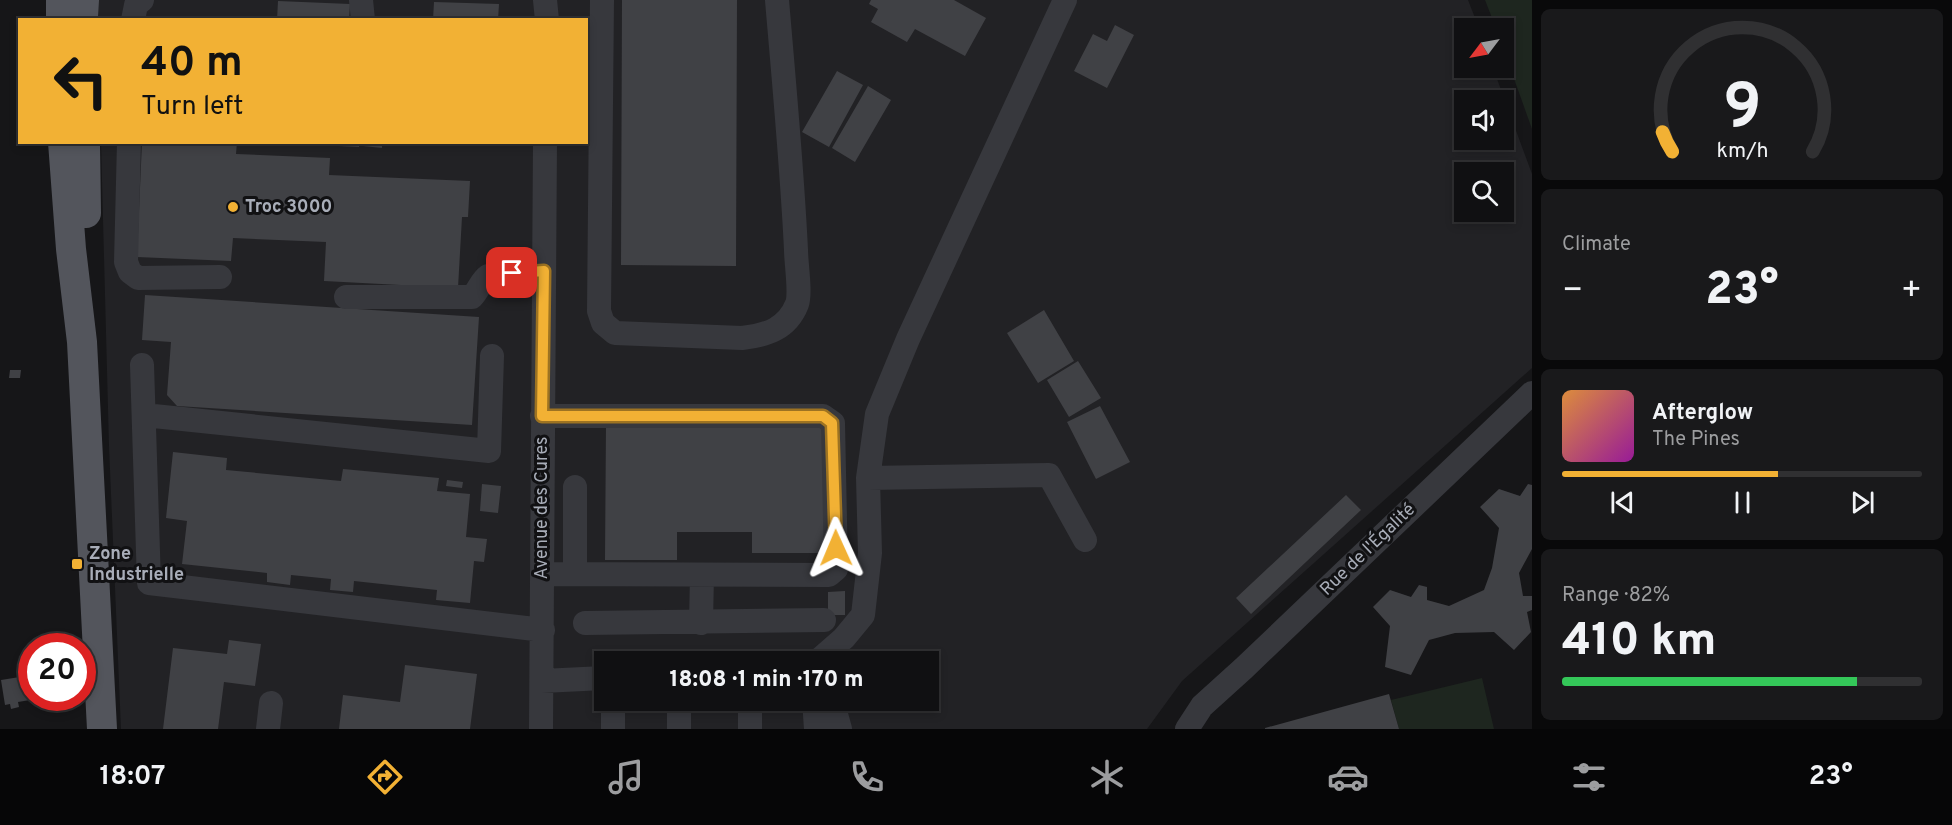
<!DOCTYPE html>
<html lang="en">
<head>
<meta charset="utf-8">
<style>
	:root { --surface:#101012; --page:#19191b; --text:#f1f3f6; --muted:#9c9d9f; --line:#303032; --accent:#f2b134 }
	body { margin:0; font-family:Overpass,sans-serif; background:var(--page); color:var(--text); height:100vh; display:flex; flex-direction:column; font-size:22px; white-space:nowrap }
	* { box-sizing:border-box; margin:0 }
	p { font-size:20px; color:var(--muted) }
	.icon { flex:none; width:33px; height:33px; fill:none; stroke:currentColor; stroke-width:2; stroke-linecap:round; stroke-linejoin:round }
	.map { position:relative; flex:1; overflow:hidden }
	.sheet { display:flex; flex-direction:column; gap:9px; padding:9px; background:#09090a; width:420px }
	.sheet>* { flex:none }
	.banner { position:absolute; left:18px; top:18px; width:570px; height:126px; border-radius:0px; box-shadow:0 3px 9px #0003,0 0 0 2px var(--line); background:#f2b134; color:#111; overflow:hidden }
	.needle { width:39px; rotate:238deg }
	.tools { position:absolute; left:1454px; top:18px; display:grid; gap:12px }
	.tools a { display:grid; place-items:center; width:60px; height:60px; border-radius:0px; background:var(--surface); box-shadow:0 3px 9px #0003,0 0 0 2px var(--line); font-size:30px }
	.speed { position:absolute; left:18px; top:633px; display:flex; gap:12px; font-size:30px; font-weight:700; text-align:center }
	.speed>* { display:grid; place-content:center; width:78px; height:78px; border-radius:50%; background:var(--surface); box-shadow:0 3px 9px #0003,0 0 0 2px var(--line); line-height:1 }
	.speed .limit { border:9px solid #d22; background:#fff; color:#111 }
	.pin { position:absolute; display:grid; place-items:center; width:51px; height:51px; color:#fff; margin:-26px; border-radius:12px; box-shadow:0 3px 9px #0006 }
	.me { position:absolute; width:66px; margin:-33px; rotate:359deg; stroke-linejoin:round; filter:drop-shadow(0 0 4px #0008) }
	.turn { display:flex; align-items:center; gap:21px; height:126px; padding:0 24px; font-size:27px }
	.turn .icon { width:78px; height:78px; stroke-width:2.5 }
	.turn b { display:block; font-size:42px; line-height:51px }
	.big { font-size:45px; font-weight:800; line-height:1.1 }
	.sheet .tile { flex:1; display:flex; flex-direction:column; justify-content:center; gap:9px; min-width:0; padding:0 21px; border-radius:9px; background:var(--page) }
	.sheet .dial { align-items:center; gap:0 }
	.dial svg { height:156px; overflow:visible; fill:none; stroke:var(--line); stroke-width:7; stroke-linecap:round; text-anchor:middle }
	.dial text { fill:var(--text); stroke:none }
	.song { display:flex; align-items:center; gap:18px }
	.cover { width:72px; height:72px; border-radius:9px; background:linear-gradient(135deg,hsl(30 70% 55%),hsl(300 70% 35%)) }
	.played { height:6px; border-radius:3px; background:linear-gradient(90deg,var(--accent) 60%,var(--line) 60%) }
	.keys { display:flex; justify-content:space-around; direction:ltr }
	.heat { display:flex; justify-content:space-between; align-items:center; font-size:33px; direction:ltr }
	.charge { height:9px; border-radius:4px; background:linear-gradient(90deg,#34c759 82%,var(--line) 0) }
	.trip { position:absolute; left:594px; top:651px; width:345px; height:60px; border-radius:0px; background:var(--surface); box-shadow:0 3px 9px #0003,0 0 0 2px var(--line); font-weight:800; line-height:60px; text-align:center }
	.menu { display:flex; height:96px; justify-content:space-around; align-items:center; background:#060607; color:var(--muted) }
	.menu .icon { width:42px; height:42px }
	.menu .on { color:var(--accent) }
	.menu b { font-size:27px; color:var(--text) }
	main { display:flex; flex:1; min-height:0 }
	.map>svg:first-child { display:block }
</style>
</head>
<body>
<main>
<div class="map">
<svg width="1532" height="729" viewBox="0 0 1532 729">
	<rect width="100%" height="100%" fill="#161618"/>
	<path fill="#222225" fill-rule="evenodd" d="M99,0h1369l11,28h-15v40h29l39,106v194l-350,313 -35,48h-1026l-12,-283 -8,-303 485,-1v-122h-487zM1464,100h39v40h-39zM1464,172h39v40h-39zM604,662h324v38h-324z"/>
	<path fill="#1e261f" d="M1485,0h47v129l-29,-81v-20h-7z
		M1482,678l12,51h-95l-8,-29z"/>
	<path fill="#404145" d="M622,0h115l-1,266 -115,-1z
		M871,0h83l32,18 -21,38 -50,-27 -8,13 -36,-20 7,-13 -9,-5z
		M278,1l72,3 -1,16h-72z
		M434,2l65,2 -1,16h-65z
		M1115,25l19,10 -27,53 -33,-17 19,-37 14,7z
		M837,71l26,14 -34,62 -27,-15z
		M868,86l23,14 -36,62 -23,-14z
		M142,142h95l-1,12 94,4 -1,17 141,6 -2,36h-6l-4,71 -134,-7 2,-39 -93,-4 -2,23 -94,-4z
		M339,142h20v5l-21,-1z
		M363,142h19v6l-19,-2z
		M145,295l334,22 -7,108 -295,-19 -10,-11 4,-53 -29,-2z
		M1044,310l30,51 -36,22 -31,-50z
		M1078,361l23,37 -32,19 -22,-37z
		M10,370h11l-1,8h-11z
		M1100,406l30,56 -34,17 -29,-57z
		M606,424l224,1v128h-78v-21h-75v28h-72z
		M173,452l54,6 -1,12 115,11 2,-12 96,9 -2,13 33,3 -4,43 21,2 -3,23 -10,-1 -4,42 -34,-3 1,-10 -83,-9 -1,11 -23,-2 1,-11 -40,-4 -1,10 -23,-3v-9l-85,-9 5,-43 -21,-3z
		M447,480l16,2 -1,6 -16,-2z
		M482,484l19,2 -3,27 -18,-2z
		M1528,484l4,1v64l-13,24 4,23h9v14l-5,2 4,20 -17,18 -20,-18 -39,1 -26,7 -18,35 -26,-8 5,-41 -17,-19 17,-17 21,7 8,-12 8,2v13l22,6 35,-16 8,-22 7,-40 -19,-21 19,-18 21,7z
		M1346,495l15,15 -110,104 -15,-16z
		M845,591v24h-17v-23z
		M229,640l32,4 -6,42 -31,-4 -6,47h-55l10,-81 54,6z
		M405,665l72,9 -7,55h-131l4,-34 57,7z
		M26,676l4,24 -12,2 1,5 -8,2 -1,-5 -5,1 -4,-25z
		M1389,694l10,35h-134v-1z"/>
	<g fill="none" stroke-linecap="round" stroke-linejoin="round">
		<path stroke="#37383d" stroke-width="24" d="M361,0l2,20
			M545,0l2,20
			M602,0l-3,311 4,12 12,10 127,5c25,-3 45,-9 55,-34 4,-11 -1,-41 -1,-54 -4,-83 -12,-167 -19,-250
			M133,20l3,-15 6,-5
			M129,142l-3,120 4,10 8,6 82,-1
			M346,297h126c6,-6 9,-16 16,-21l56,-5
			M142,365l7,218 394,47
			M144,415l345,36 3,-95
			M868,478l181,-3 36,65
			M542,574l287,1 7,-6 -3,-146 -10,-7h-281
			M575,574v-87
			M585,623l239,-3
			M701,623l1,-48
			M812,662l8,-3 24,-21 19,-23 7,-62 -2,-75 9,-64 31,-75 157,-339
			M542,681l62,-3
			M613,700v29
			M679,700v29
			M750,700v29
			M814,700l2,29
			M832,700l8,29
			M268,729l3,-26
			M541,729l4,-587
			M1187,729l15,-23 42,-38 288,-275"/>
		<path stroke="#53555c" stroke-width="30" d="M61,20v-20
			M83,20l1,-20
			M63,142l8,107 11,93 20,387
			M85,142l1,71"/>
	</g>
	<g fill="none" stroke-linecap="round" stroke-linejoin="round">
		<defs>
			<path id="route" d="M512,273l32,-2 -2,145h281l9,7 4,125"/>
		</defs>
		<use href="#route" stroke="#9d7322" stroke-width="15"/>
		<use href="#route" stroke="#f2b134" stroke-width="10"/>
	</g>
	<g fill="#f2b134" stroke="#111113" stroke-width="2">
		<circle cx="233" cy="207" r="6"/>
		<rect x="71" y="558" width="12" height="12" rx="3"/>
	</g>
	<g text-anchor="middle" dominant-baseline="central" stroke-width="6" stroke-linejoin="round" paint-order="stroke">
		<g font-size="18" font-weight="bold" fill="#a8adb8" stroke="#111113" text-anchor="start">
			<text x="245" y="207">Troc 3000</text>
			<text x="89" y="554">Zone<tspan x="89" dy="21">Industrielle</tspan></text>
		</g>
		<g font-size="18" fill="#a8adb8" stroke="#111113">
			<text transform="translate(542 508) rotate(-90)">Avenue des Cures</text>
			<text transform="translate(1368 550) rotate(-44)">Rue de l'Égalité</text>
		</g>
	</g>
</svg>
<div class="tools">
<a><svg class="needle" viewBox="-14 -14 28 28"><path d="M0-13l5 13h-10z" fill="#e53935"/><path d="M0 13l5-13h-10z" fill="#9c9d9f"/></svg></a>
<a><svg class="icon" aria-label="sound" viewBox="0 0 24 24"><path d="M4 9h4l5-4v14l-5-4H4zM17 9q2 3 0 6"/></svg></a>
<a><svg class="icon" aria-label="search" viewBox="0 0 24 24"><circle cx="10" cy="10" r="6"/><path d="M15 15l6 6"/></svg></a>
</div>
<div class="speed"><div class="limit">20</div></div>
<div class="pin" style="left:512px;top:273px;background:#d93025"><svg class="icon" aria-label="arrive" viewBox="0 0 24 24"><path d="M6 21V4h12l-3 4 3 4H6"/></svg></div>
<svg class="me" style="left:836px;top:548px" viewBox="-20 -20 40 40"><path d="M0-17L14 15 0 8-14 15z" fill="#f2b134" stroke="#fff" stroke-width="4"/></svg>
<div class="trip">18:08 · 1 min · 170 m</div>
<div class="banner">
<div class="turn"><svg class="icon" aria-label="left" viewBox="0 0 24 24"><path d="M17 20v-9H6M10 6l-5 5 5 5"/></svg><div><b>40 m</b>Turn left</div></div>
</div>
</div>
<section class="sheet">
<div class="tile dial"><svg viewBox="0 0 100 80">
<path d="M14 69A42 42 0 1 1 86 69"/>
<path d="M14 69A42 42 0 0 1 9 59" stroke="#f2b134"/>
<text x="50" y="56" font-size="32" font-weight="700">9</text>
<text x="50" y="72" font-size="11">km/h</text>
</svg></div>
<div class="tile"><p>Climate</p>
<div class="heat"><a>−</a><b class="big">23°</b><a>+</a></div>
</div>
<div class="tile">
<div class="song"><i class="cover"></i><div><b>Afterglow</b><p>The Pines</p></div></div>
<div class="played"></div>
<div class="keys"><svg class="icon" aria-label="previous" viewBox="0 0 24 24"><path d="M18 5L8 12l10 7zM5 5v14"/></svg><svg class="icon" aria-label="pause" viewBox="0 0 24 24"><path d="M8 5v14M16 5v14"/></svg><svg class="icon" aria-label="next" viewBox="0 0 24 24"><path d="M6 5l10 7-10 7zM19 5v14"/></svg></div>
</div>
<div class="tile"><p>Range · 82%</p><b class="big">410 km</b><div class="charge"></div></div>
</section>
</main>
<nav class="menu">
<b>18:07</b>
<svg class="icon on" aria-label="directions" viewBox="0 0 24 24"><path d="M12 3l9 9-9 9-9-9zM9 14v-3h6M13 9l2 2-2 2"/></svg>
<svg class="icon" aria-label="music" viewBox="0 0 24 24"><path d="M9 18V5l10-2v13"/><circle cx="6" cy="18" r="3"/><circle cx="16" cy="16" r="3"/></svg>
<svg class="icon" aria-label="phone" viewBox="0 0 24 24"><path d="M5 4h4l2 5-3 2q2 4 5 5l2-3 5 2v4C11 20 4 13 5 4z"/></svg>
<svg class="icon" aria-label="climate" viewBox="0 0 24 24"><path d="M12 3v18M4 7l16 10M4 17L20 7"/></svg>
<svg class="icon" aria-label="car" viewBox="0 0 24 24"><path d="M5 17H2v-5l4-1 3-4h7l3 4 3 1v5h-3M9 17h6M6 11h13"/><circle cx="7" cy="17" r="2"/><circle cx="17" cy="17" r="2"/></svg>
<svg class="icon" aria-label="filters" viewBox="0 0 24 24"><path d="M4 7h16M4 17h16"/><circle cx="9" cy="7" r="2"/><circle cx="15" cy="17" r="2"/></svg>
<b>23°</b>
</nav>
</body>
</html>
